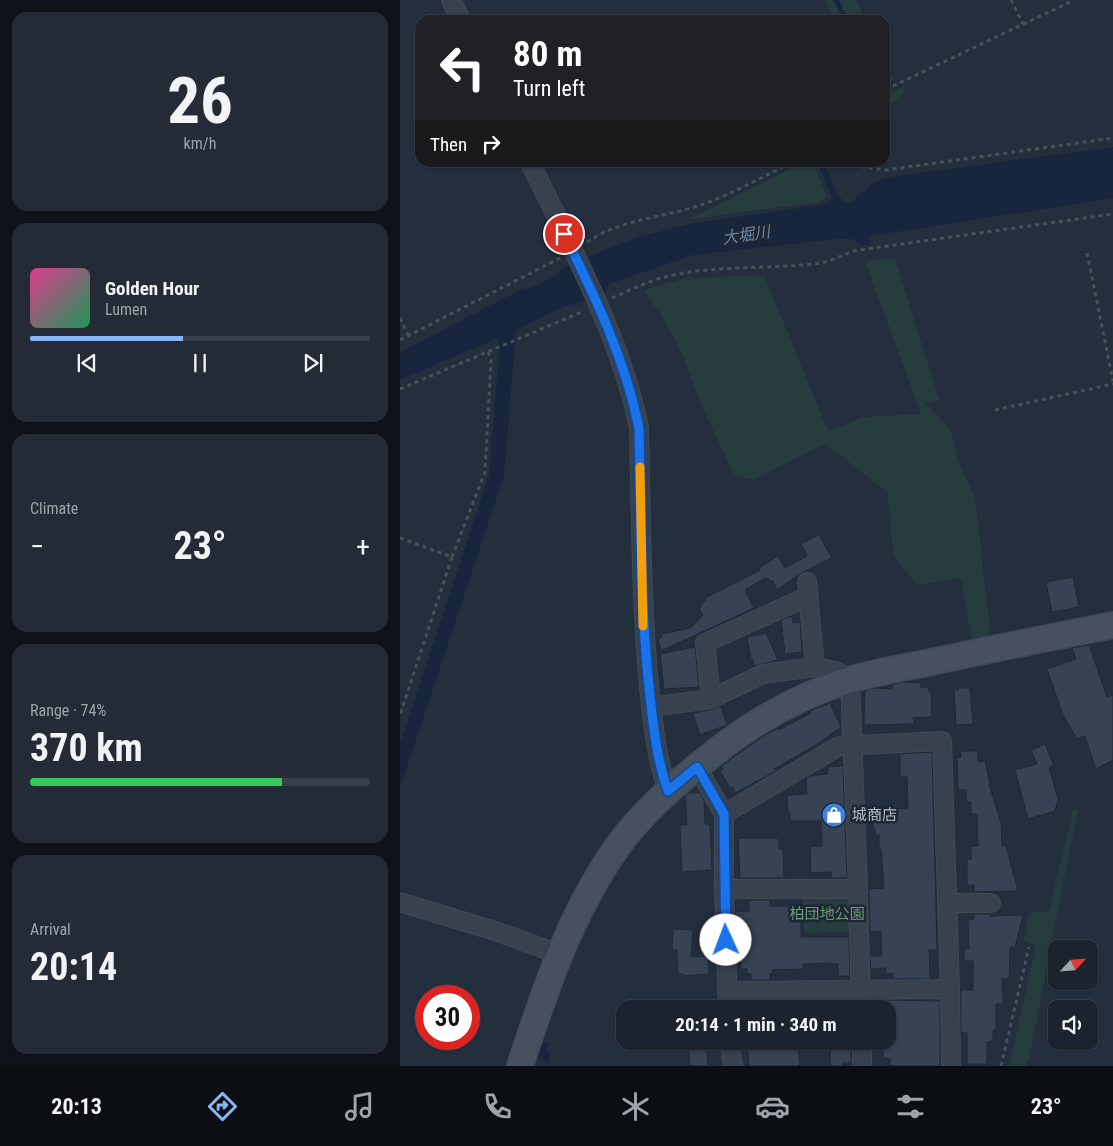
<!DOCTYPE html>
<html lang="en">
<head>
<meta charset="utf-8">
<style>
	:root { --surface:#1b232e; --page:#242b36; --text:#f1f3f6; --muted:#a0a4aa; --line:#39404a; --accent:#8ab4f8 }
	body { margin:0; font-family:"Roboto Condensed","Noto Sans JP",sans-serif; background:var(--page); color:var(--text); height:100vh; display:flex; flex-direction:column; font-size:19px; white-space:nowrap }
	* { box-sizing:border-box; margin:0 }
	p { font-size:16px; color:var(--muted) }
	.icon { flex:none; width:28px; height:28px; fill:none; stroke:currentColor; stroke-width:2; stroke-linecap:round; stroke-linejoin:round }
	.map { position:relative; flex:1; overflow:hidden }
	.panel { display:flex; flex-direction:column; gap:12px; padding:12px; background:#0f1319; width:400px }
	.panel>* { flex:none }
	.top-card { position:absolute; left:15px; top:15px; width:475px; height:152px; border-radius:15px; box-shadow:0 1px 4px #0004,0 0 0 1px var(--line); background:#202124; color:#fff; overflow:hidden }
	.needle { width:32px; rotate:64deg }
	.fabs { position:absolute; left:648px; top:940px; display:grid; gap:10px }
	.fabs a { display:grid; place-items:center; width:50px; height:50px; border-radius:10px; background:var(--surface); box-shadow:0 1px 4px #0004,0 0 0 1px var(--line); font-size:25px }
	.speed { position:absolute; left:15px; top:985px; display:flex; gap:10px; font-size:25px; font-weight:700; text-align:center }
	.speed>* { display:grid; place-content:center; width:65px; height:65px; border-radius:50%; background:var(--surface); box-shadow:0 1px 4px #0004,0 0 0 1px var(--line); line-height:1 }
	.speed .limit { border:8px solid #d22; background:#fff; color:#111 }
	.pin { position:absolute; display:grid; place-items:center; width:42px; height:42px; color:#fff; margin:-21px; border:2px solid #fff; border-radius:50%; box-shadow:0 1px 5px #0007 }
	.me { position:absolute; width:55px; margin:-28px; rotate:358deg; stroke-linejoin:round; filter:drop-shadow(0 0 4px #0008) }
	.turn { display:flex; align-items:center; gap:18px; height:105px; padding:0 15px; font-size:22px }
	.turn .icon { width:65px; height:65px; stroke-width:2.5 }
	.turn b { display:block; font-size:35px; line-height:42px }
	.then { display:flex; align-items:center; height:48px; padding:0 15px; background:#0003; gap:10px; font-size:19px }
	.big { font-size:38px; font-weight:700; line-height:1.1 }
	.panel .tile { flex:1; display:flex; flex-direction:column; justify-content:center; gap:8px; min-width:0; padding:0 18px; border-radius:15px; background:var(--page) }
	.panel .dial { align-items:center; gap:0 }
	.dial b { font-size:65px; line-height:1 }
	.song { display:flex; align-items:center; gap:15px }
	.cover { width:60px; height:60px; border-radius:8px; background:linear-gradient(135deg,hsl(330 70% 55%),hsl(150 70% 35%)) }
	.played { height:5px; border-radius:2px; background:linear-gradient(90deg,var(--accent) 45%,var(--line) 45%) }
	.keys { display:flex; justify-content:space-around; direction:ltr }
	.heat { display:flex; justify-content:space-between; align-items:center; font-size:28px; direction:ltr }
	.charge { height:8px; border-radius:4px; background:linear-gradient(90deg,#34c759 74%,var(--line) 0) }
	.trip { position:absolute; left:216px; top:1000px; width:280px; height:50px; border-radius:15px; background:var(--surface); box-shadow:0 1px 4px #0004,0 0 0 1px var(--line); font-weight:700; line-height:50px; text-align:center }
	.tab-bar { display:flex; height:80px; justify-content:space-around; align-items:center; background:#0b0e12; color:var(--muted) }
	.tab-bar .icon { width:35px; height:35px }
	.tab-bar .active { color:var(--accent) }
	.tab-bar b { font-size:22px; color:var(--text) }
	main { display:flex; flex:1; min-height:0 }
	.map>svg:first-child { display:block }
</style>
</head>
<body>
<main>
<section class="panel">
<div class="tile dial"><b>26</b><p>km/h</p></div>
<div class="tile">
<div class="song"><i class="cover"></i><div><b>Golden Hour</b><p>Lumen</p></div></div>
<div class="played"></div>
<div class="keys"><svg class="icon" aria-label="previous" viewBox="0 0 24 24"><path d="M18 5L8 12l10 7zM5 5v14"/></svg><svg class="icon" aria-label="pause" viewBox="0 0 24 24"><path d="M8 5v14M16 5v14"/></svg><svg class="icon" aria-label="next" viewBox="0 0 24 24"><path d="M6 5l10 7-10 7zM19 5v14"/></svg></div>
</div>
<div class="tile"><p>Climate</p>
<div class="heat"><a>−</a><b class="big">23°</b><a>+</a></div>
</div>
<div class="tile"><p>Range · 74%</p><b class="big">370 km</b><div class="charge"></div></div>
<div class="tile"><p>Arrival</p><b class="big">20:14</b></div>
</section>
<div class="map">
<svg width="713" height="1066" viewBox="0 0 713 1066">
	<rect width="100%" height="100%" fill="#242f3e"/>
	<path fill="#263c3f" d="M425,0h31l9,20h-31z
		M485,61l9,19 -9,2z
		M505,86l-4,13 -16,7v-10z
		M403,163h10l14,34 -6,5 -132,17z
		M495,258l44,142 -14,3 25,26 9,34 16,34 16,142 -19,2 -11,-63 -44,7 -23,-29 -7,-64 -62,-48 -71,36 -20,-5 -33,-71 -19,-51 -18,-33 -20,-30 41,-12 79,-3 64,156 35,-14 58,-3 -56,-153z
		M673,809h5l-49,250 -3,7h-17l27,-120 -12,-6 5,-27 20,-2z
		M444,895l7,9 1,28 -48,1 -1,-37z"/>
	<path fill="#17263c" d="M713,147v51l-243,38 -1,9h-7l-10,-6h-17l-142,16 -84,29 -6,11 -5,-3 -13,10 -19,4 -50,24 -12,145 -104,313v-44l89,-269 10,-121 -1,-16 -98,42v-28l124,-64 4,1 26,-12 16,-13 65,-26 54,-14 139,-20 4,-6 -14,-35h6l14,33 8,7h5l23,-21 16,-5z
		M143,1042l6,1 -2,7 3,5 -2,8 -11,-5z"/>
	<g fill="none" stroke-linecap="round" stroke-linejoin="round">
		<path stroke="#17263c" stroke-width="5" d="M436,0l10,20"/>
	</g>
	<path fill="#364354" stroke="#1f2835" d="M419,535l13,23 -31,15 -24,17 -5,-10 -2,2 -2,-4 -2,2 -1,-2 -20,12 9,18 -93,43 -3,-13 4,-1 -1,-3 30,-6 12,-13 -4,-7 2,-1 -1,-3 6,-3 -1,-3 55,-28 -1,-2 19,-12 7,12 22,-12 -6,-12z
		M673,577l6,30 -27,5 -6,-30z
		M388,617h4l1,6 7,-1 2,30 -17,2 -4,-34z
		M366,633l12,27 -24,6 -1,-7 -2,1 -4,-23z
		M689,645l18,52 6,-2v65l-17,9 -11,-33 -8,3 -14,-24 -16,-46 29,-10 -4,-11z
		M295,647l4,40 -35,2 -4,-35z
		M503,682l18,1v5l7,-1 1,4h2l1,26 -19,1 1,6 -50,1 1,-34 9,-3 18,1v-5z
		M558,688h12l3,36 -17,1 -2,-35h4z
		M430,703l11,24 -25,18 -42,24h5l-14,8 -30,16 -3,-6 -2,1 -10,-17 3,-2 -2,-3 41,-29 16,-9 1,2 32,-17 -1,-2z
		M321,706l6,19 -27,10 -7,-22 20,-4z
		M645,744l9,21 -5,2 9,32 -3,12 -27,8 -13,-49 22,-6 -6,-14z
		M560,751h18v11l7,-1 5,23h-1l12,39 1,23h4l12,45 -44,1v-7h-7v-26h4v-12l7,-1 -1,-32h-6v-12h-5v-12h-8l-1,-32 4,-1z
		M532,752l5,198h-8l1,29h-37v-6l-7,1v-6l-15,1 -1,-13h12l-1,-25 -11,1 -1,-43 15,-1 -3,-39h-2v-14h-4v-6h-2v-19l35,-2 -1,-31h-7v-23z
		M443,766l4,112h-16v-6l-20,1 -1,-26 12,-1 -1,-25h-31v-9h-2l-1,-17 20,-1 -1,-16 3,-2 19,-2v-7z
		M299,792l5,8 1,24h5l2,46 -30,2 -2,-47h7l-2,-30 4,-2z
		M338,838h40l1,11h4l1,29h-44z
		M349,900h21v6h27v5h4v26h48l1,39h-12v-12h-7v-1l-28,1v5l-31,1 1,3 -3,1v6h-19v-6h-4v-5h-6l-1,-15h4l1,-30h-9l-1,-13 14,1z
		M574,914h16v2l33,-1 -8,32h-5l-1,32h-7l1,25h-7v26h-3v11l-6,1v22h-20v-31h-6v-43h12v-29h-9v-12h5l-1,-30h6z
		M273,929l20,1 -2,27 17,-1 1,18 -26,2v-2h-5l-1,-24h-5z
		M488,1000l52,1v65h-50v-7l-7,-1v-17h5z
		M352,1001h19v8h-18z
		M288,1041h18l2,25h-18z
		M391,1041h6l3,22 -1,3h-50l-2,-21z
		M431,1041h20v22h-8v3h-13z"/>
	<g fill="none" stroke-linecap="round" stroke-linejoin="round">
		<defs>
			<path id="street" d="M51,0l10,20
				M130,162c41,86 90,172 109,266 2,86 2,173 10,259 4,35 7,71 19,104
				M407,582l8,85
				M311,699l-6,-56 102,-46
				M251,707l60,-8 52,-25 52,-7 21,4 14,9 8,209 3,120
				M297,767l27,47v75l4,120
				M324,814l115,-68 103,-5 8,248 1,77
				M324,889h134
				M0,902l95,29 64,23
				M548,903h43
				M328,991l222,-2
				M329,1041l4,25
				M462,1041v25"/>
			<path id="secondary" d="M120,1066c25,-76 49,-149 95,-216 25,-36 60,-66 94,-93 42,-34 89,-61 140,-77 28,-8 58,-13 87,-19 59,-13 118,-24 177,-36"/>
		</defs>
		<use href="#street" stroke="#414a57" stroke-width="20"/>
		<use href="#secondary" stroke="#414a57" stroke-width="28"/>
		<path stroke="#3f5557" stroke-width="3" stroke-dasharray="4 4" stroke-linecap="butt" d="M611,0l12,24
			M485,87l8,-1 181,-86
			M454,162l9,5 23,3 227,-32
			M187,242c35,-24 80,-24 119,-39 30,-11 58,-27 87,-41
			M687,253l26,128
			M212,298c16,-7 32,-15 49,-20 51,-14 108,-8 160,-15 13,-2 25,-11 39,-13l253,-36
			M0,318l8,17
			M0,340l160,-82
			M0,389l184,-78
			M595,410l118,-26
			M0,538l52,19 -52,158
			M52,557l33,-85 6,-112 -3,-8
			M601,1066l28,-119"/>
		<use href="#street" stroke="#38414e" stroke-width="18"/>
		<use href="#secondary" stroke="#465061" stroke-width="25"/>
	</g>
	<g fill="none" stroke-linecap="round" stroke-linejoin="round">
		<defs>
			<path id="route" d="M164,234c31,62 61,125 75,194 2,86 1,173 10,259 4,35 7,71 19,104l29,-24 27,47 2,126"/>
		</defs>
		<use href="#route" stroke="#114b97" stroke-width="12"/>
		<use href="#route" stroke="#1a73e8" stroke-width="9"/>
		<path stroke="#f59e0b" stroke-width="9" d="M240,467l3,159"/>
	</g>
	<defs>
		<symbol id="shop-disc" viewBox="-11 -11 22 22"><circle r="9.5" fill="#3f7fe0" stroke="#1d2633"/><path d="M-5-2.5h2.3a2.7 3.5 0 0 1 5.4 0H5L5.5 6h-11ZM-1.5-2.5h3a1.5 2.3 0 0 0-3 0Z" fill="#fff"/></symbol>
	</defs>
	<g fill-rule="evenodd">
		<use href="#shop-disc" x="420" y="801" width="28" height="28"/>
	</g>
	<g text-anchor="middle" dominant-baseline="central" stroke-width="5" stroke-linejoin="round" paint-order="stroke">
		<g font-size="15" fill="#b4bcc9" stroke="#1d2633" text-anchor="start">
			<text x="452" y="815">城商店</text>
		</g>
		<g font-size="15" fill="#6b9a76" stroke="#1d2633">
			<text x="427" y="914">柏団地公園</text>
		</g>
		<g font-size="16" font-style="italic" fill="#6d86a8" stroke="#1d2633">
			<text transform="translate(346 235) rotate(-8)">大堀川</text>
		</g>
	</g>
</svg>
<div class="fabs">
<a><svg class="needle" viewBox="-14 -14 28 28"><path d="M0-13l5 13h-10z" fill="#e53935"/><path d="M0 13l5-13h-10z" fill="#a0a4aa"/></svg></a>
<a><svg class="icon" aria-label="sound" viewBox="0 0 24 24"><path d="M4 9h4l5-4v14l-5-4H4zM17 9q2 3 0 6"/></svg></a>
</div>
<div class="speed"><div class="limit">30</div></div>
<div class="pin" style="left:164px;top:234px;background:#d93025"><svg class="icon" aria-label="arrive" viewBox="0 0 24 24"><path d="M6 21V4h12l-3 4 3 4H6"/></svg></div>
<svg class="me" style="left:326px;top:940px" viewBox="-20 -20 40 40"><circle r="19" fill="#fff"/><path d="M0-13L10 11 0 6-10 11z" fill="#1a73e8"/></svg>
<div class="trip">20:14 · 1 min · 340 m</div>
<div class="top-card">
<div class="turn"><svg class="icon" aria-label="left" viewBox="0 0 24 24"><path d="M17 20v-9H6M10 6l-5 5 5 5"/></svg><div><b>80 m</b>Turn left</div></div>
<div class="then">Then<svg class="icon" aria-label="right" viewBox="0 0 24 24"><path d="M7 20v-9h11M14 6l5 5-5 5"/></svg></div>
</div>
</div>
</main>
<nav class="tab-bar">
<b>20:13</b>
<svg class="icon active" aria-label="directions" viewBox="0 0 24 24"><path d="M12 3l9 9-9 9-9-9zM9 14v-3h6M13 9l2 2-2 2"/></svg>
<svg class="icon" aria-label="music" viewBox="0 0 24 24"><path d="M9 18V5l10-2v13"/><circle cx="6" cy="18" r="3"/><circle cx="16" cy="16" r="3"/></svg>
<svg class="icon" aria-label="phone" viewBox="0 0 24 24"><path d="M5 4h4l2 5-3 2q2 4 5 5l2-3 5 2v4C11 20 4 13 5 4z"/></svg>
<svg class="icon" aria-label="climate" viewBox="0 0 24 24"><path d="M12 3v18M4 7l16 10M4 17L20 7"/></svg>
<svg class="icon" aria-label="car" viewBox="0 0 24 24"><path d="M5 17H2v-5l4-1 3-4h7l3 4 3 1v5h-3M9 17h6M6 11h13"/><circle cx="7" cy="17" r="2"/><circle cx="17" cy="17" r="2"/></svg>
<svg class="icon" aria-label="filters" viewBox="0 0 24 24"><path d="M4 7h16M4 17h16"/><circle cx="9" cy="7" r="2"/><circle cx="15" cy="17" r="2"/></svg>
<b>23°</b>
</nav>
</body>
</html>
